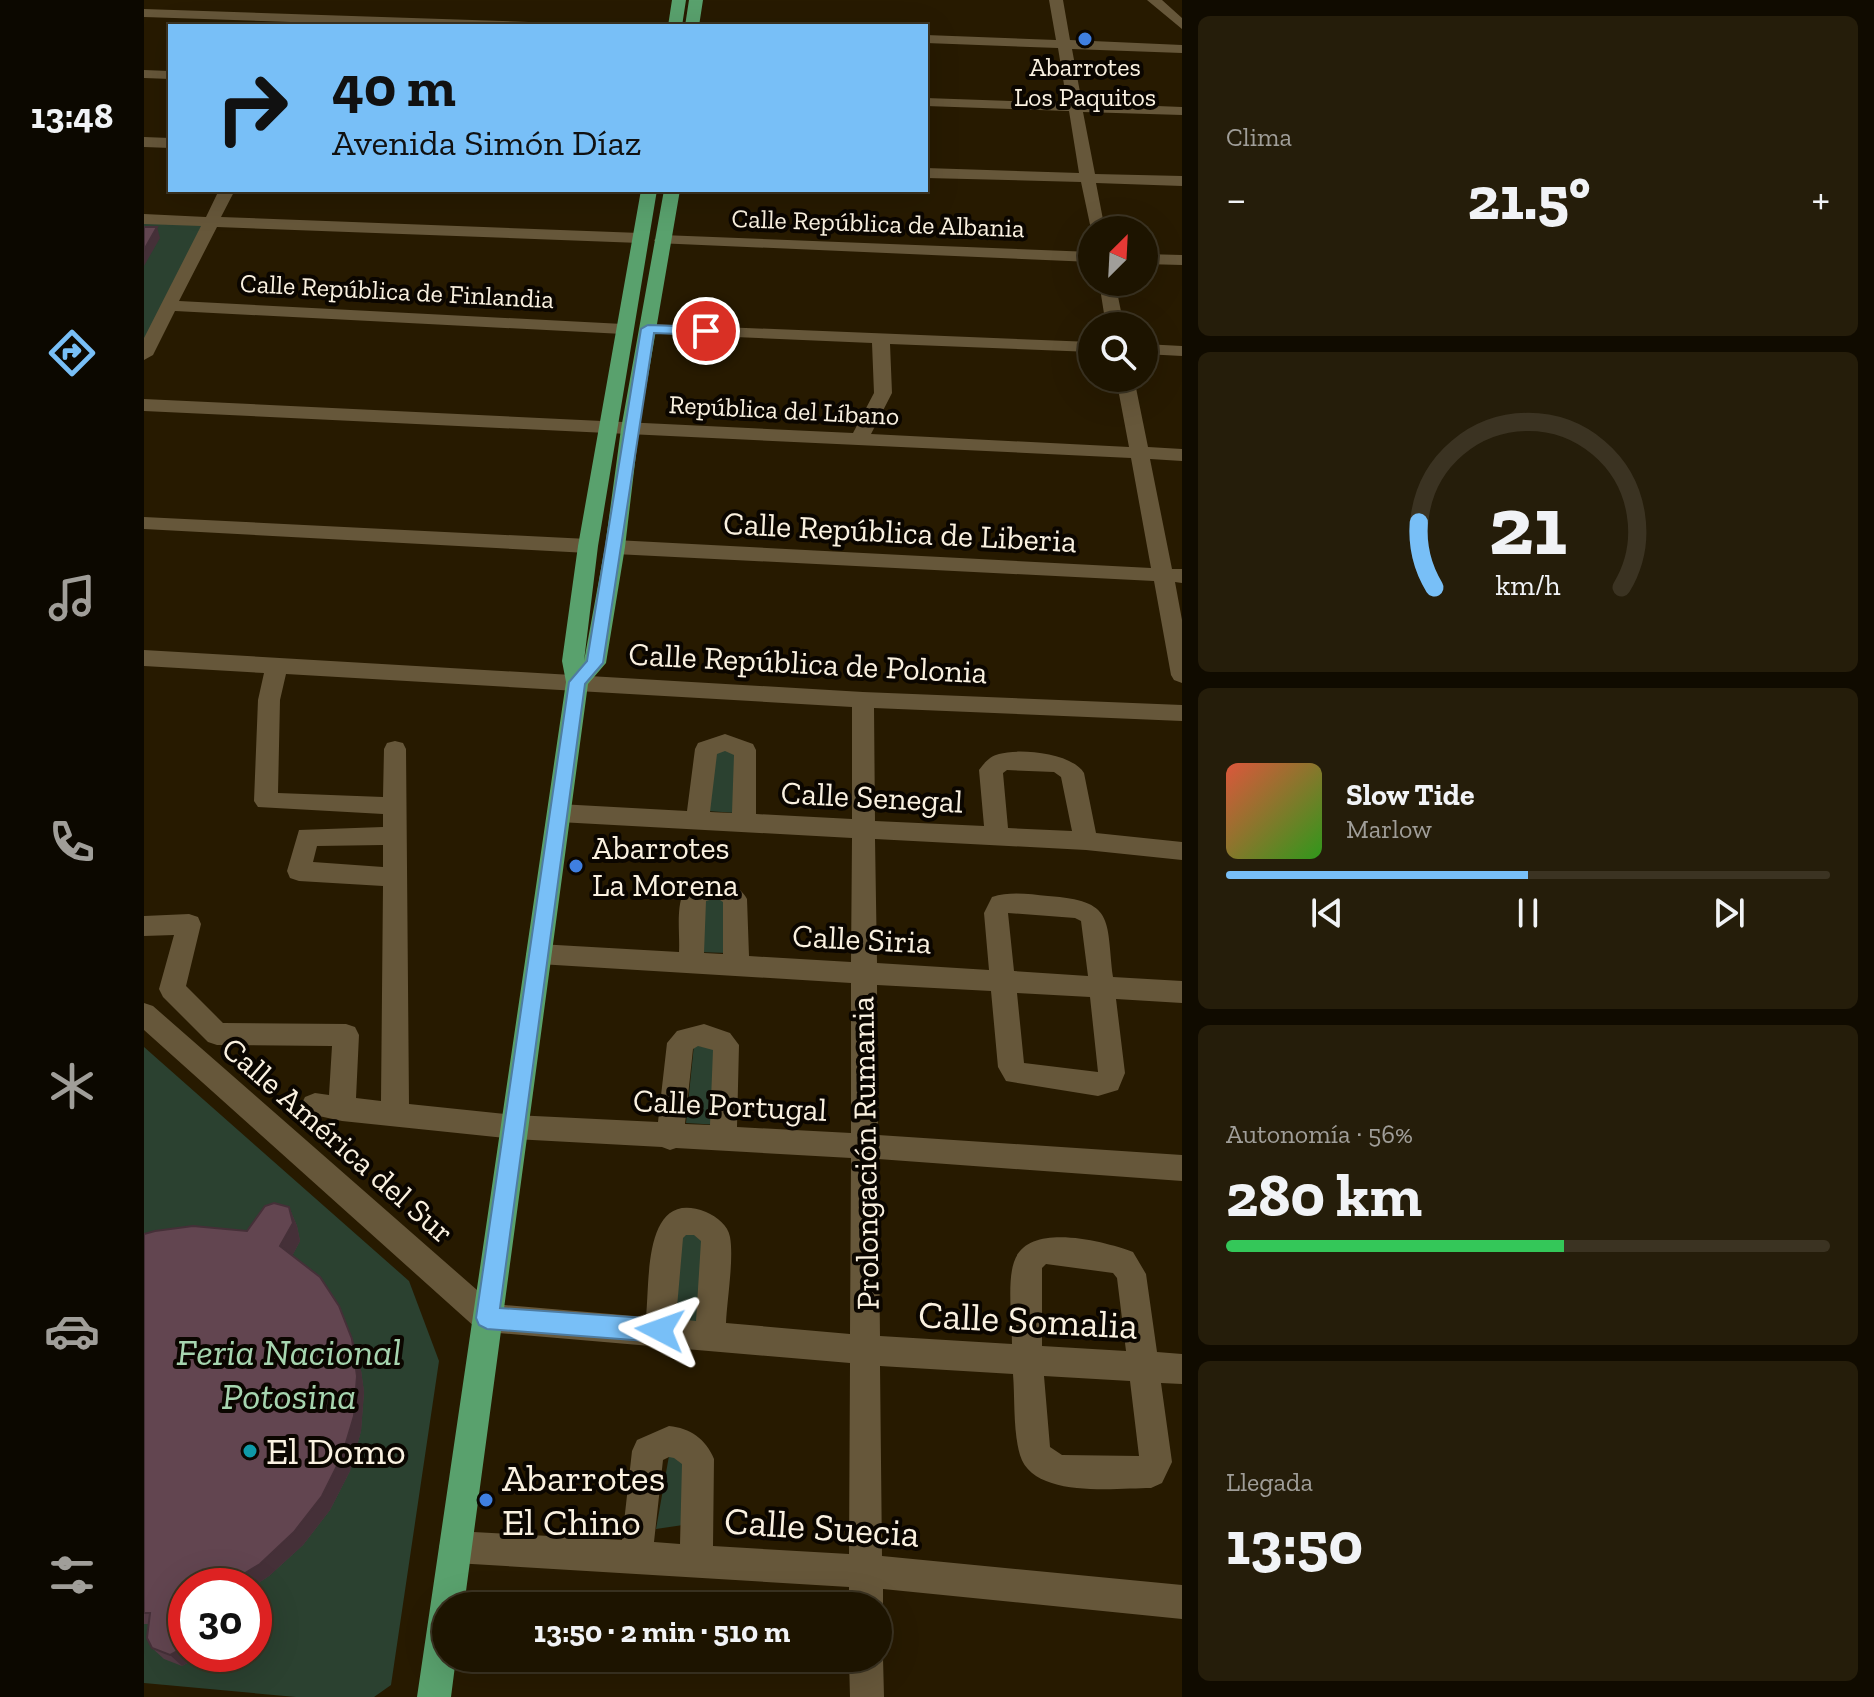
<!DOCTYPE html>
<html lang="es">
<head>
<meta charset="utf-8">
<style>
	:root { --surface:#1d1400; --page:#251d0a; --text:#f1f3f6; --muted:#a09e99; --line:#3b3322; --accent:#78bff7 }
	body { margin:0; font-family:"Zilla Slab",serif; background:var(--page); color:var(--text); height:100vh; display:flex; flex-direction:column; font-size:30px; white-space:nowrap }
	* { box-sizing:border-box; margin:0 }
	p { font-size:26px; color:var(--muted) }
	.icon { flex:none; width:44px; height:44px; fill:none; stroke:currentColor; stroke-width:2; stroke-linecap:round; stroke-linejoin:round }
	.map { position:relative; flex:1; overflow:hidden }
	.drawer { display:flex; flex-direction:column; gap:16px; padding:16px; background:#100b00; width:692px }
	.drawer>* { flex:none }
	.top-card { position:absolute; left:24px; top:24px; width:760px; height:168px; border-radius:0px; box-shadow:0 8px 32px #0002,0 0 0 2px var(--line); background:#78bff7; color:#111; overflow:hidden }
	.needle { width:52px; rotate:24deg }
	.fabs { position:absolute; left:934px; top:216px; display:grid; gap:16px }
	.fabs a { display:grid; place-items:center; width:80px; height:80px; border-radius:50%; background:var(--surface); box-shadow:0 8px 32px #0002,0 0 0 2px var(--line); font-size:40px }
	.speed { position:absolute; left:24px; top:1568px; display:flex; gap:16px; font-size:40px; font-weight:700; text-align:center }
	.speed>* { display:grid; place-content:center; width:104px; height:104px; border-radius:50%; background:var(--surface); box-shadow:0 8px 32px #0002,0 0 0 2px var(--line); line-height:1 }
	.speed .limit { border:12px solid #d22; background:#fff; color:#111 }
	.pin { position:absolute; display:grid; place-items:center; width:68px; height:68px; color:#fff; margin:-34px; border:4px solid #fff; border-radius:50%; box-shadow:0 2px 8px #0007 }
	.me { position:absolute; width:88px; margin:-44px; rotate:274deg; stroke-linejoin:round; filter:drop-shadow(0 0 6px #0008) }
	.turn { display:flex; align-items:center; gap:28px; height:168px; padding:0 32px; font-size:36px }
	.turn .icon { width:104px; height:104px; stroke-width:2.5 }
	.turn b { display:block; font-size:56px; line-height:68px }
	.big { font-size:60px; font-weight:700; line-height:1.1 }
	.drawer .widget { flex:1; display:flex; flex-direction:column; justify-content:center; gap:12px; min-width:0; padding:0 28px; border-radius:12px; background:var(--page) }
	.drawer .dial { align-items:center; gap:0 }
	.dial svg { height:208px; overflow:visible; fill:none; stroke:var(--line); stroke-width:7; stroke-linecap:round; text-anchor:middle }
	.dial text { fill:var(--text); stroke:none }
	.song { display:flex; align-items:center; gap:24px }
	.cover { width:96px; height:96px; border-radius:12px; background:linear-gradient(135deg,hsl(10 70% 55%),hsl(110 70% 35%)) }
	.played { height:8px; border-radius:4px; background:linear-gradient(90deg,var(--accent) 50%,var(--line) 50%) }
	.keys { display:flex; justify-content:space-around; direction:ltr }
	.heat { display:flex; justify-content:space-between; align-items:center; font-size:44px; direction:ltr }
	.charge { height:12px; border-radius:6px; background:linear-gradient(90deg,#34c759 56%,var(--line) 0) }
	.trip { position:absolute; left:288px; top:1592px; width:460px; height:80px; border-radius:40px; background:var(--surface); box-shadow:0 8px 32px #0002,0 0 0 2px var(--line); font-weight:700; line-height:80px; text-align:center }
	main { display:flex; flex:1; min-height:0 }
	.tabs { display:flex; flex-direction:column; width:144px; justify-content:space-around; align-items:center; background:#0c0800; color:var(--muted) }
	.tabs .icon { width:56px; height:56px }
	.tabs .current { color:var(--accent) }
	.tabs b { font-size:36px; color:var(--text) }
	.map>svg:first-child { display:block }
</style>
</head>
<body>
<main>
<nav class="tabs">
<b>13:48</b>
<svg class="icon current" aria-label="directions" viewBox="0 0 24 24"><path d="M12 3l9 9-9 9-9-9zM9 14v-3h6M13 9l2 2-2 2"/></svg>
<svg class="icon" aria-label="music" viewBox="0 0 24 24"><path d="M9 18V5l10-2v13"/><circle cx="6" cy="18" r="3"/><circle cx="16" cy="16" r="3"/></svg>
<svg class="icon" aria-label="phone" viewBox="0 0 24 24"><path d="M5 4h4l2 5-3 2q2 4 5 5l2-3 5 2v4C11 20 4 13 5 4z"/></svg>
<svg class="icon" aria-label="climate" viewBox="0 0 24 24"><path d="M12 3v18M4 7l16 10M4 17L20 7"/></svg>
<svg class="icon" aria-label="car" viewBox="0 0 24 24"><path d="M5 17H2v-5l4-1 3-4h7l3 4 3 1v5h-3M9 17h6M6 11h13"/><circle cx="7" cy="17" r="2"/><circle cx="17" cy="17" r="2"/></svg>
<svg class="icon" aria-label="filters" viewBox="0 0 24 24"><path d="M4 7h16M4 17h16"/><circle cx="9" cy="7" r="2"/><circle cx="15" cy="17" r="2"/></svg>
</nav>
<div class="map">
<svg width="1038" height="1697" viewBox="0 0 1038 1697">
	<rect width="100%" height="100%" fill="#271a00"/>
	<path fill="#2b4130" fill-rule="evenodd" d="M0,223l59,2 -59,117z
		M594,749l-1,64 -30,-2 3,-61z
		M557,890l29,3 -3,60 -29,-1z
		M550,1045l32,6 -6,74 -34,-2z
		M0,1047l265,234 30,80 -48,324 -17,12h-78l-152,-14zM42,1586h68v68h-68z
		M537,1225l39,4 -20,97 -31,-4z
		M528,1439l21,9 -10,77 -27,4z"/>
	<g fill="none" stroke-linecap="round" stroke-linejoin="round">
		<path fill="#66573a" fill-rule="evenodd" d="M905,0h14l7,40 112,5v8l-110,-4 10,54 100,4v8l-99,-3 12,62 87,2v10l-86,-3 9,47h-13v4l-11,-52 -155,-4v-10l153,5 -10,-62 -143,-5v-8l141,5 -9,-55 -132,-5v-8l130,5z
			M1003,0h15l20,18v11z
			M0,9l385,13 7,4h-128l-264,-9z
			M0,70l26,1v8l-26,-1z
			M0,137l26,1v10l-26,-1z
			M75,190h16l-14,27 419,16 8,5 -8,5 -423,-16 -38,74 444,23 9,5 -9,5 -448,-23 -22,44 -9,5v-22l57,-112 -57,-2v-10l62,3z
			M518,235l430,17v10l-436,-19 -2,-3z
			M1000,254l38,1v10l-38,-1z
			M955,282h16l9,44h-18z
			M504,324l444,18v10l-202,-8 2,49 -21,41 258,13 -13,-69h18l14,69 34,2v12l-32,-2 22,110h10v14l-7,-1 7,38v63l-8,-3 -3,-5 -17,-94 -539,-27 -10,-7 10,-7 536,28 -20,-110 -987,-47v-12l709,34 21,-40 -2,-50 -230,-10 -3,-4 3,-4z
			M1000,344l38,2v10l-38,-2z
			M0,517l444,22 10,7 -10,7 -444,-24z
			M0,650l719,42 319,13v16l-308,-13 1,113 109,5 -5,-56c5,-7 11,-14 20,-16 20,-6 73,-1 85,19l12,60 86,9v18l-96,-10 -211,-11 2,124 112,7 -5,-57 8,-16c18,-6 37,-3 56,-1 67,5 58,22 65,81l69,4v22l-66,-4 9,74 -7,17 -20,6 -92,-15 -8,-14 -7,-76 -114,-6 1,150 304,20v26l-304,-22 2,177 132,8c0,-23 -5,-62 2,-82 13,-41 89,-21 119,-10l13,22 11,78 25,2v30l-21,-1 11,79 -10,21 -11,5c-36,0 -118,11 -131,-33 -7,-24 -5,-56 -7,-81l-133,-8 2,190 300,29v34l-299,-30v17l-5,12v-12h-29v-19l-394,-24 -12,-4 -4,-12 4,-12 12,-4 167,9 10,-89 5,-11 32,-14c21,2 37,13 45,33l-1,87 136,8 1,-191 -363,-31 -11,-4 -332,-298v-27l9,3 340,298 153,13c4,-37 -3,-130 60,-105 11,5 22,13 24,25 4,22 -3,63 -4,86l124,11 1,-176 -175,-10 -6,2 -8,-3 -148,-8 -172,-18 -37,-8 -4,-8 4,-8 10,-4 14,2 3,-49 -115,-1 -9,-3 -45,-45 -4,-8 15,-54 -30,1v-20l45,-2 9,3 3,7 -15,62 37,37 123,1 9,3 4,8 -3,63 25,3 2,-215 -84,-5 -9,-3 -3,-7 12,-41 84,-3v-13l-125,-7 -4,-6 4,-101 6,-27 -120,-7zM142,674l566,33v112l-96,-5v-64l-3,-6 -28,-10 -27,9 -3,6 -8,62 -128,-7 -8,3 -4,6 4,6 8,3 293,16 -1,124 -102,-6 -2,-57c-10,-21 -54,-31 -64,-5 -7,15 -3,41 -4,58l-140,-8 -9,3 -4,7 4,7 9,3 312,19v150l-114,-6 2,-82 -9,-12 -26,-9 -27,7 -10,12 -9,79 -144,-7 -105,-11 -3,-355 -3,-6 -8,-2 -8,2 -3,6 -1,48 -105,-4 2,-93zM581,751l9,4 -2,58 -22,-1 7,-58zM863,770l47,2 7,5 11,54 -64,-3 -5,-55zM239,845v22l-70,-5 4,-16zM573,898l6,4v52l-19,-1 2,-52zM864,913l67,5 6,3 7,55 -74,-5zM873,993l73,4 8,75 -74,-9zM554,1046l15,4 -3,75 -25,-1 8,-75zM542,1235h8l7,6 -5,80 -20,-2 7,-81zM902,1264l67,9 4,5 9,73 -84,-5v-78zM900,1376l86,5 9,75 -77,-1 -12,-8zM525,1457l5,1 8,6 -2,80 -26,-2 9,-82z
			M734,1646l5,12 1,39h-34l-1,-39h29z"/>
		<path fill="#59a16d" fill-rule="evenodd" d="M528,0h14l-4,26h-14z
			M545,0h14l-4,26h-14z
			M497,190h16l-59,356 -14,115 21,-114 16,-118 43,-239h16l-41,239 -14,118 -19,116 -18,21 -124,922h-18v52h10l-5,39h-34l149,-1015 -4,-21 16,-115z"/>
	</g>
	<path fill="#543b45" d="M145,1207l8,19 3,15 -8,15 67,100 5,36 -3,39 -11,40 -20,39 -27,35 -34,31 -15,10h-68v68h13l-2,4 -15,8 -18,-7 -12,-11 -3,-24h-5v-390l103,-3z"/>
	<path fill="#453038" d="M13,227l3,11 -16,28v-16z
		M145,1207l8,19 3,15 -12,23 -8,-18z
		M195,1306l20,50 5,36 -3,39 -11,40 -20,39 -27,35 -34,31 -15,10h-30z
		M42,1646v8h13l-2,4 -15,8 -12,-11z"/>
	<path fill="#624550" stroke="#453038" stroke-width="2" d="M0,227h13l-13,23z
		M130,1203l15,4 4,16 -13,23 40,31 19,29 13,33 5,37 -3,40 -12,40 -20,40 -28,36 -34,32 -36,22h-38v60l-16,9 -18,-7 -5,-10 3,-25h-6v-379l11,-3 38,-5 54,5 18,-25z"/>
	<path fill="#78bff7" stroke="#4e7ca1" stroke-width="2" d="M504,325l58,2 7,4 -7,4 -52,-2 -51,330 -18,21 -85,624 160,11 8,4 4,7 -4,8 -8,4 -173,-13 -8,-4 -3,-7 93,-636 18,-21 54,-332z"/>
	<g fill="#3f7fe0" stroke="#0b0600" stroke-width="3">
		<circle cx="941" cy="39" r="8"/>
		<circle cx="432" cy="866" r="8"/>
		<circle cx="342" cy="1500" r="8"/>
	</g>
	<circle fill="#0f9aa8" stroke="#0b0600" stroke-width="3" cx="106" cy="1451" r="8"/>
	<g text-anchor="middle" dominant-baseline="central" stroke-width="8" stroke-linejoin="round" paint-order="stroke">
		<g font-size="26" fill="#faf1e0" stroke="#0b0600">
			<text x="941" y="67">Abarrotes<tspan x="941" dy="30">Los Paquitos</tspan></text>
		</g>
		<g font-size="26" fill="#faf1e0" stroke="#0b0600">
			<text transform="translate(734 223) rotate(2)">Calle República de Albania</text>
			<text transform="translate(253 291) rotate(3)">Calle República de Finlandia</text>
			<text transform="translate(640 410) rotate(3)">República del Líbano</text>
		</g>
		<g font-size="32" fill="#faf1e0" stroke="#0b0600">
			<text transform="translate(756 532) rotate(3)">Calle República de Liberia</text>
			<text transform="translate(664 663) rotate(3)">Calle República de Polonia</text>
			<text transform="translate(728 797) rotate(3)">Calle Senegal</text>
			<text transform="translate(718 939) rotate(3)">Calle Siria</text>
			<text transform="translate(586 1105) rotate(3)">Calle Portugal</text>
			<text transform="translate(194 1140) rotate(41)">Calle América del Sur</text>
			<text transform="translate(721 1153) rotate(-91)">Prolongación Rumania</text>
		</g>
		<g font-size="32" fill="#faf1e0" stroke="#0b0600" text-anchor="start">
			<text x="448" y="848">Abarrotes<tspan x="448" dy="37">La Morena</tspan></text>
		</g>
		<g font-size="38" fill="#faf1e0" stroke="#0b0600">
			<text transform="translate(884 1320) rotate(3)">Calle Somalia</text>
			<text transform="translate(678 1527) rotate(4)">Calle Suecia</text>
		</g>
		<g font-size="38" font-style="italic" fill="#a6d5af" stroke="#0b0600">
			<text x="145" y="1352">Feria Nacional<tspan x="145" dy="44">Potosina</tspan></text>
		</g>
		<g font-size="38" fill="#faf1e0" stroke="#0b0600" text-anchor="start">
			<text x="122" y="1451">El Domo</text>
			<text x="358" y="1478">Abarrotes<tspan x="358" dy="44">El Chino</tspan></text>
		</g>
	</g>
</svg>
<div class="fabs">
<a><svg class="needle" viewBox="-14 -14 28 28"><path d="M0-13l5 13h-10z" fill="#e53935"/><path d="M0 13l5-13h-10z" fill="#a09e99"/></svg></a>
<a><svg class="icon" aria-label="search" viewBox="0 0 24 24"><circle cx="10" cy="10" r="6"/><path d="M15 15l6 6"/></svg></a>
</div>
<div class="speed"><div class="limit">30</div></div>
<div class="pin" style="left:562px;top:331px;background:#d93025"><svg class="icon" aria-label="arrive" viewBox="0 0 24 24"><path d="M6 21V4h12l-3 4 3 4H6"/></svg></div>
<svg class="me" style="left:516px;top:1330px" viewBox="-20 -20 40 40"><path d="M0-17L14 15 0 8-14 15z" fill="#78bff7" stroke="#fff" stroke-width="4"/></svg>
<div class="trip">13:50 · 2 min · 510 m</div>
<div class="top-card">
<div class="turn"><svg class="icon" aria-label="right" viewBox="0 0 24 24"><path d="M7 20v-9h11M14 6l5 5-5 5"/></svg><div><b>40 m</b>Avenida Simón Díaz</div></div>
</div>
</div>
<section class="drawer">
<div class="widget"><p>Clima</p>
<div class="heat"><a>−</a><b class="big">21.5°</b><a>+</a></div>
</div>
<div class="widget dial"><svg viewBox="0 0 100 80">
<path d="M14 69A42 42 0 1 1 86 69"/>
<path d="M14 69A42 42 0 0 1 8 44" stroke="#78bff7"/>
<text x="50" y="56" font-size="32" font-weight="700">21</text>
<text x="50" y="72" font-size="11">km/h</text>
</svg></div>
<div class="widget">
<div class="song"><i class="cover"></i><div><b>Slow Tide</b><p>Marlow</p></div></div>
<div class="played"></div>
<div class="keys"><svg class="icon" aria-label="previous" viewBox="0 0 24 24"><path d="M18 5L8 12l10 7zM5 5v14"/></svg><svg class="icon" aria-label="pause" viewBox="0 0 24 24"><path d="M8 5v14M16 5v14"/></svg><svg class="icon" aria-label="next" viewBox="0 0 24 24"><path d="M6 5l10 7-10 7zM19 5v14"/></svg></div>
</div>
<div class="widget"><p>Autonomía · 56%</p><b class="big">280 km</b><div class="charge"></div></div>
<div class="widget"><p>Llegada</p><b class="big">13:50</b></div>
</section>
</main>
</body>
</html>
